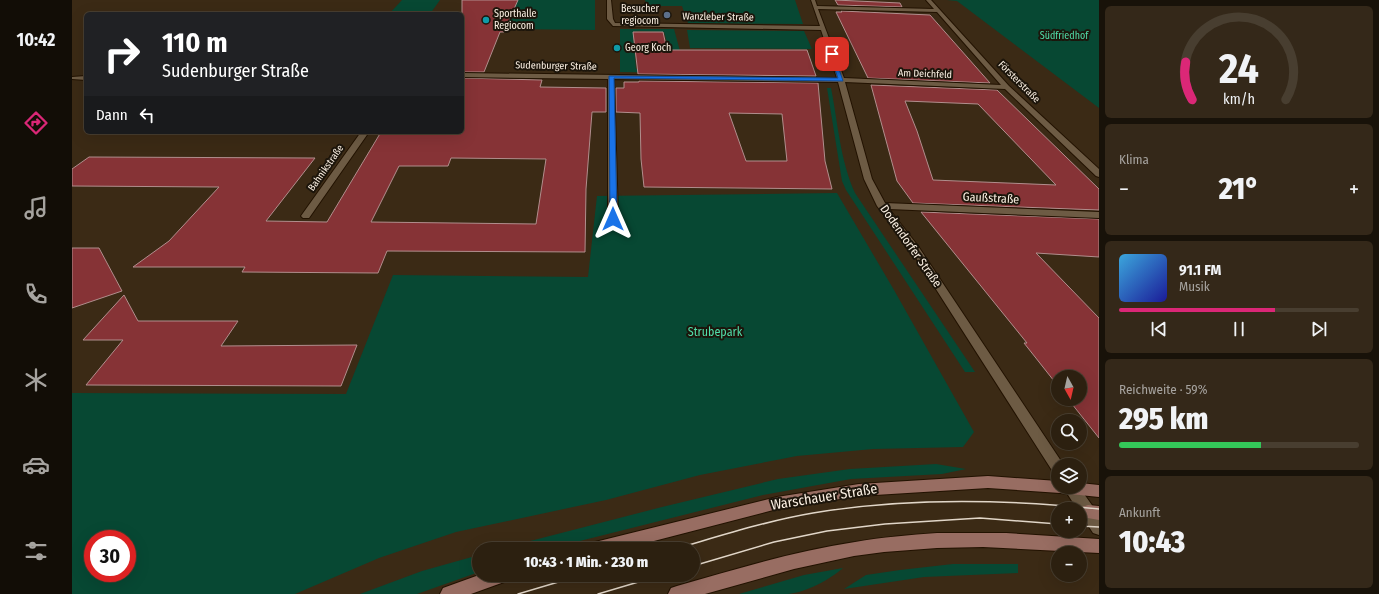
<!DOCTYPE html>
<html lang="de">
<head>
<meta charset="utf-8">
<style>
	:root { --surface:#2c2010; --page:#342819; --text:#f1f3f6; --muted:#a6a39f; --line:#483e30; --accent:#db2777 }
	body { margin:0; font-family:"Fira Sans Condensed",sans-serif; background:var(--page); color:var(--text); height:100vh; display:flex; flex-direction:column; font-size:15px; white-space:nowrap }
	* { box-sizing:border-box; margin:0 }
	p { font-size:13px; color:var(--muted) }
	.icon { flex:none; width:22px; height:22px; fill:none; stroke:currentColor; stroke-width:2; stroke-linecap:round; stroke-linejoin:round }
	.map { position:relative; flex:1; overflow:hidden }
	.panel { display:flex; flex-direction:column; gap:6px; padding:6px; background:#181209; width:280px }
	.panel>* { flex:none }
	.banner { position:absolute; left:12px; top:12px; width:380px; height:122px; border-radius:6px; box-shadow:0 4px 16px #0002,0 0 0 1px var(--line); background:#202124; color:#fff; overflow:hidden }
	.needle { width:26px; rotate:172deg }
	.fabs { position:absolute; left:979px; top:370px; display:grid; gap:8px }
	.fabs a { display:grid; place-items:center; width:36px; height:36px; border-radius:50%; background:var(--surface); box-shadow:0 4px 16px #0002,0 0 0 1px var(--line); font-size:20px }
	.speed { position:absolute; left:12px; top:530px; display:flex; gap:8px; font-size:20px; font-weight:700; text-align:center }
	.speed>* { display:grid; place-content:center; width:52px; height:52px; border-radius:50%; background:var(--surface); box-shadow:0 4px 16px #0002,0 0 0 1px var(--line); line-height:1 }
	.speed .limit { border:6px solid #d22; background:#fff; color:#111 }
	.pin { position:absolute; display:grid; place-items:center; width:34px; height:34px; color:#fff; margin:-17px; border-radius:8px; box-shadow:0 2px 6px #0006 }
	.me { position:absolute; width:44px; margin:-22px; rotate:0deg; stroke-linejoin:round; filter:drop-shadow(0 0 3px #0008) }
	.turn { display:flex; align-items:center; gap:14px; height:84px; padding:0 12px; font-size:18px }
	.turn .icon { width:52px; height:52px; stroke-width:2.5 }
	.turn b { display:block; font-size:28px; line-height:34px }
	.then { display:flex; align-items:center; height:38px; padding:0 12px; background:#0003; gap:8px; font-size:15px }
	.big { font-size:30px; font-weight:800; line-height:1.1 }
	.panel .widget { flex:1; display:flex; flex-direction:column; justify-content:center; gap:6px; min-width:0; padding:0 14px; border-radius:6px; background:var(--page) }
	.panel .dial { align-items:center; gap:0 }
	.dial svg { height:104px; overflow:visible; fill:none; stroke:var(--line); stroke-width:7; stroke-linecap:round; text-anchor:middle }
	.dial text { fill:var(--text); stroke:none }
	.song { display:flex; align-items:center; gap:12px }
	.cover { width:48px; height:48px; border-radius:6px; background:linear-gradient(135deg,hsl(200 70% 55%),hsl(240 70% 35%)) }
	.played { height:4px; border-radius:2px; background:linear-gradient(90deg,var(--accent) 65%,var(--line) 65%) }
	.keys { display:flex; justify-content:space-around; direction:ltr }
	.heat { display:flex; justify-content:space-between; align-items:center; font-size:22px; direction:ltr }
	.charge { height:6px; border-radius:3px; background:linear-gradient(90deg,#34c759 59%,var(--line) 0) }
	.trip { position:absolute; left:400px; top:542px; width:228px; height:40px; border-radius:20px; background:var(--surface); box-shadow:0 4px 16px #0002,0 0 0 1px var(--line); font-weight:800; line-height:40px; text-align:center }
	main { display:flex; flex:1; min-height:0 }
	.tab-bar { display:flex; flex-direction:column; width:72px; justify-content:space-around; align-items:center; background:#120d06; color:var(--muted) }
	.tab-bar .icon { width:28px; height:28px }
	.tab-bar .on { color:var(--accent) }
	.tab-bar b { font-size:18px; color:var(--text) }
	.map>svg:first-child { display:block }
</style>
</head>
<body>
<main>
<nav class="tab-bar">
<b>10:42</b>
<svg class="icon on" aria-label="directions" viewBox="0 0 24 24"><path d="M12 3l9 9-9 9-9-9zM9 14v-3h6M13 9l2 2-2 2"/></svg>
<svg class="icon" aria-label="music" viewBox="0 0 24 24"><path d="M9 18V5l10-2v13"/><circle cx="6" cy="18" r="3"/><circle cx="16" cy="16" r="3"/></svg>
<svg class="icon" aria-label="phone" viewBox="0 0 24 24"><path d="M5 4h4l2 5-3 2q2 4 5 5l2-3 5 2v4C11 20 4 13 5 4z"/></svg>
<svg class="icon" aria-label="climate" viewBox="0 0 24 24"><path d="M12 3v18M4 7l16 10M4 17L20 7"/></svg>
<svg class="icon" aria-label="car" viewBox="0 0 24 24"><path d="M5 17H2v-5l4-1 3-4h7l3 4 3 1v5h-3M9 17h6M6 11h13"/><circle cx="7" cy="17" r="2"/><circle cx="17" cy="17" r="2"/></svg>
<svg class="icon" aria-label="filters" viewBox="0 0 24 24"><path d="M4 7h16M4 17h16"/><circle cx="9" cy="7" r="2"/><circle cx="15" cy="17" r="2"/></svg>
</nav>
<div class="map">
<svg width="1027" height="594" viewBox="0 0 1027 594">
	<rect width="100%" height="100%" fill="#3b2a15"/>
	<path fill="#074833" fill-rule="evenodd" d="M330,0h38l-10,14h-41z
		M445,0h78v30l-89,-1z
		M573,0h150l8,24 -115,-1 -6,-17h-35z
		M875,0h152v108l-142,-107z
		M548,29h54l12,44 -66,-1zM567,31l25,1 4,14h3l1,3h-4l4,17 -36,3 -3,-37z
		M615,30l117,1 8,18 -122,-1z
		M755,88h4c7,35 9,72 24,105l120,179h-10l-119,-182 -4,-9z
		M765,193l57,97 80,142 -11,15 -90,2 -76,7 -97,19 -94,25 -150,32 -77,26 -84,36h-223v-201l274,1 47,-119 195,2 9,-81zM21,539h34v34h-34z
		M864,464l30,5 -24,5 -91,5 -88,16 -215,54h-49l163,-42 116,-28 72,-10z
		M407,555v17l-62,22h-57l62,-23z
		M881,564h65v9l-94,4 -80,12 22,-14 34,-5z
		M771,568c-14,12 -36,24 -55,26 -16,0 -33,0 -49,0l65,-19z"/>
	<path fill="#863336" stroke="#b18e8d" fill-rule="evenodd" d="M390,0h56l-14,32h-4l-16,40h-22z
		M763,0l65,3 2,4 -64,-2z
		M769,11l89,4 60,68 -122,-5 -32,-66h6z
		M561,32h30l4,18h140l9,26 -178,-2z
		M390,78l80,2 -2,7 66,1v24h-14l-6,77 -1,63 -198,-1 -9,22 -136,-1 3,-5h-112l36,-26 50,-54 -147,-1v-17l17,-12 226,1 -49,63 61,1 54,-90 81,1zM379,158l95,1 -10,65 -165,-2 28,-56h49z
		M567,81l179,2 7,78 7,28 -188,-2 -3,-28 -1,-46 -24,-1v-24h8v-6h15zM657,113l53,1 5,47h-41z
		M799,85l126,5 102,99v21l-186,-7 -16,-22zM833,101l73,3 78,81 -123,-5 -16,-49z
		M849,212l178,7v38l-63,-4 63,65v120l-31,-39h12v-22h-22v9l-34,-43h3z
		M0,248h27l23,43 -50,17z
		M52,295l14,26h100l-17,25 136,-1 -16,41 -255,-1 37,-45h-40z"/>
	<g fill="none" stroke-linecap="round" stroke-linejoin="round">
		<defs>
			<path id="minor" d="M535,0h4l2,19 2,4 205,3 -9,-26h4l2,6 117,3 -8,-9h5l78,86 90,83v8l-3,-1 -91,-87 -160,-7 27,97 13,24 214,9v6l-210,-9 29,37 145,218 1,1h-6v9l-5,-2 -144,-225 -32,-41 -13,-27 -26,-97 -224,-3 4,140 -5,3 -5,-3v-140l-146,-2v-4l375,5 -16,-48 -208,-4 -6,-7zM746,9l119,3 64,73 -157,-7z
				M14,76v4l-14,-1v-2z
				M289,132h8l-60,86h-6l-2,-2z
				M991,487h16l20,28v20l-6,-2 -13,-20v-4h-3z"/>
			<path id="secondary" d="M916,476l70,5v6h22v-4l19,2v12l-39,-4 -72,-5 -129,8 -82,13 -154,40h-36l2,-5 6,-2 182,-45 82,-13z
				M1016,505l11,1v14l-17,-3 -2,-5 2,-5z
				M865,533h69l93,6v14l-116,-6 -46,1 -53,4 -30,4 -60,13 -89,25h-37l3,-6 6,-2c59,-17 118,-35 178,-44 27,-5 55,-7 82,-9z
				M407,575h30l-2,6 -36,13h-31l3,-6z"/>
		</defs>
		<use href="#minor" stroke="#221200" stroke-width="2"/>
		<use href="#secondary" stroke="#221200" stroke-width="2"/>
		<use href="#minor" fill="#6d5b44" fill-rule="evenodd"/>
		<use href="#secondary" fill="#986d62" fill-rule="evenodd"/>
		<path stroke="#e1d6c8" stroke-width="1.5" d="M1008,526l19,1
			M603,549c45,-13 91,-28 138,-36 95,-16 191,-14 286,-4
			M621,566l81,-24 53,-11 58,-7 95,-6 78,6
			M446,594l64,-19
			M526,594l64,-19"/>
	</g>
	<path fill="#1a73e8" stroke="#114b97" d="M760,52l2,2 9,27 -229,-3 3,141 -1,2h-6l-1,-145 229,2 -9,-24z"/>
	<circle fill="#5c6f8a" stroke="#1c150b" stroke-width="1.5" cx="595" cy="15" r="4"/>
	<g fill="#0f9aa8" stroke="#1c150b" stroke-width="1.5">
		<circle cx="414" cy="20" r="4"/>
		<circle cx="545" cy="48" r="4"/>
	</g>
	<g text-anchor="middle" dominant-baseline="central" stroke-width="4" stroke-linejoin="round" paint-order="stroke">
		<g font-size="10" fill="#fbf0e3" stroke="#1c150b" text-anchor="start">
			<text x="587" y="9" text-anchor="end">Besucher<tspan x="587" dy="12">regiocom</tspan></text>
			<text x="422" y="14">Sporthalle<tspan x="422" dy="12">Regiocom</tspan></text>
			<text x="553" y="48">Georg Koch</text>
		</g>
		<g font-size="10" fill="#fbf0e3" stroke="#1c150b">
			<text transform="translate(646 17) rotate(1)">Wanzleber Straße</text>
			<text transform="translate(484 66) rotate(1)">Sudenburger Straße</text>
			<text transform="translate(853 74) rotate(2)">Am Deichfeld</text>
			<text transform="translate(947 82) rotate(45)">Försterstraße</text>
			<text transform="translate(254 168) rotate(-55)">Bahnikstraße</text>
		</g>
		<g font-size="10" fill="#50dda9" stroke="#1c150b">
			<text x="992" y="36">Südfriedhof</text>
		</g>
		<g font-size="12" fill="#fbf0e3" stroke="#1c150b">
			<text transform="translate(919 198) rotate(3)">Gaußstraße</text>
			<text transform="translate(839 246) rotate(55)">Dodendorfer Straße</text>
		</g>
		<g font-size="12" fill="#50dda9" stroke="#1c150b">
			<text x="643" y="332">Strubepark</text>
		</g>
		<g font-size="14" fill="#fbf0e3" stroke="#1c150b">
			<text transform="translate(752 497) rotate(-9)">Warschauer Straße</text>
		</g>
	</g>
</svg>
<div class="fabs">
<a><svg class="needle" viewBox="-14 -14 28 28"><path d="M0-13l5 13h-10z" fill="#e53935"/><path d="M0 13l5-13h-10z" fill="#a6a39f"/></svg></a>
<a><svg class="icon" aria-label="search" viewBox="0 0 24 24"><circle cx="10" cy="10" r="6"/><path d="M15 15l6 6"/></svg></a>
<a><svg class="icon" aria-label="layers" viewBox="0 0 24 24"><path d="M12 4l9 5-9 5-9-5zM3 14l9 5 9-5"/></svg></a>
<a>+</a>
<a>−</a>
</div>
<div class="speed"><div class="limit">30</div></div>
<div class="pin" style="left:760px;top:54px;background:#d93025"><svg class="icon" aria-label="arrive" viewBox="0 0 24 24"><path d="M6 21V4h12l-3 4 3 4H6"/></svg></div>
<svg class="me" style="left:541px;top:219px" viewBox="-20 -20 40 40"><path d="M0-17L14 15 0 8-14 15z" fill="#1a73e8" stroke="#fff" stroke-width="4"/></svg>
<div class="trip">10:43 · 1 Min. · 230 m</div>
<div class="banner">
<div class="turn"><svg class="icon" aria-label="right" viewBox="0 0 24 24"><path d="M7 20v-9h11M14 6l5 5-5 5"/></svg><div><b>110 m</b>Sudenburger Straße</div></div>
<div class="then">Dann<svg class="icon" aria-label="left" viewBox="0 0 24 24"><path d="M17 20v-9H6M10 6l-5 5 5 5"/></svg></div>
</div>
</div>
<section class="panel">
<div class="widget dial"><svg viewBox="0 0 100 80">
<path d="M14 69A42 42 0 1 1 86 69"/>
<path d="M14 69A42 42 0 0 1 9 40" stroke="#db2777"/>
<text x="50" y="56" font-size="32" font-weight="700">24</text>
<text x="50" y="72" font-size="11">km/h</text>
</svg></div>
<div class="widget"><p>Klima</p>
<div class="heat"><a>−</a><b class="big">21°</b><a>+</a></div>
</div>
<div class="widget">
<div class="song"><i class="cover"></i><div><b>91.1 FM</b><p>Musik</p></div></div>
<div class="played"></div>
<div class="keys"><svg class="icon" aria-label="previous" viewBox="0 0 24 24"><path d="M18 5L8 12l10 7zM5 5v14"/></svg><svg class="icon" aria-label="pause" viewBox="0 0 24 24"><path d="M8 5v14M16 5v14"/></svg><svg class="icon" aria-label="next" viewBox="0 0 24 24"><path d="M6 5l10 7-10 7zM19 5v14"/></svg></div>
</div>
<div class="widget"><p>Reichweite · 59%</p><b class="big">295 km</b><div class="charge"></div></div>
<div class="widget"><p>Ankunft</p><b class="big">10:43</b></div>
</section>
</main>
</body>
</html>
